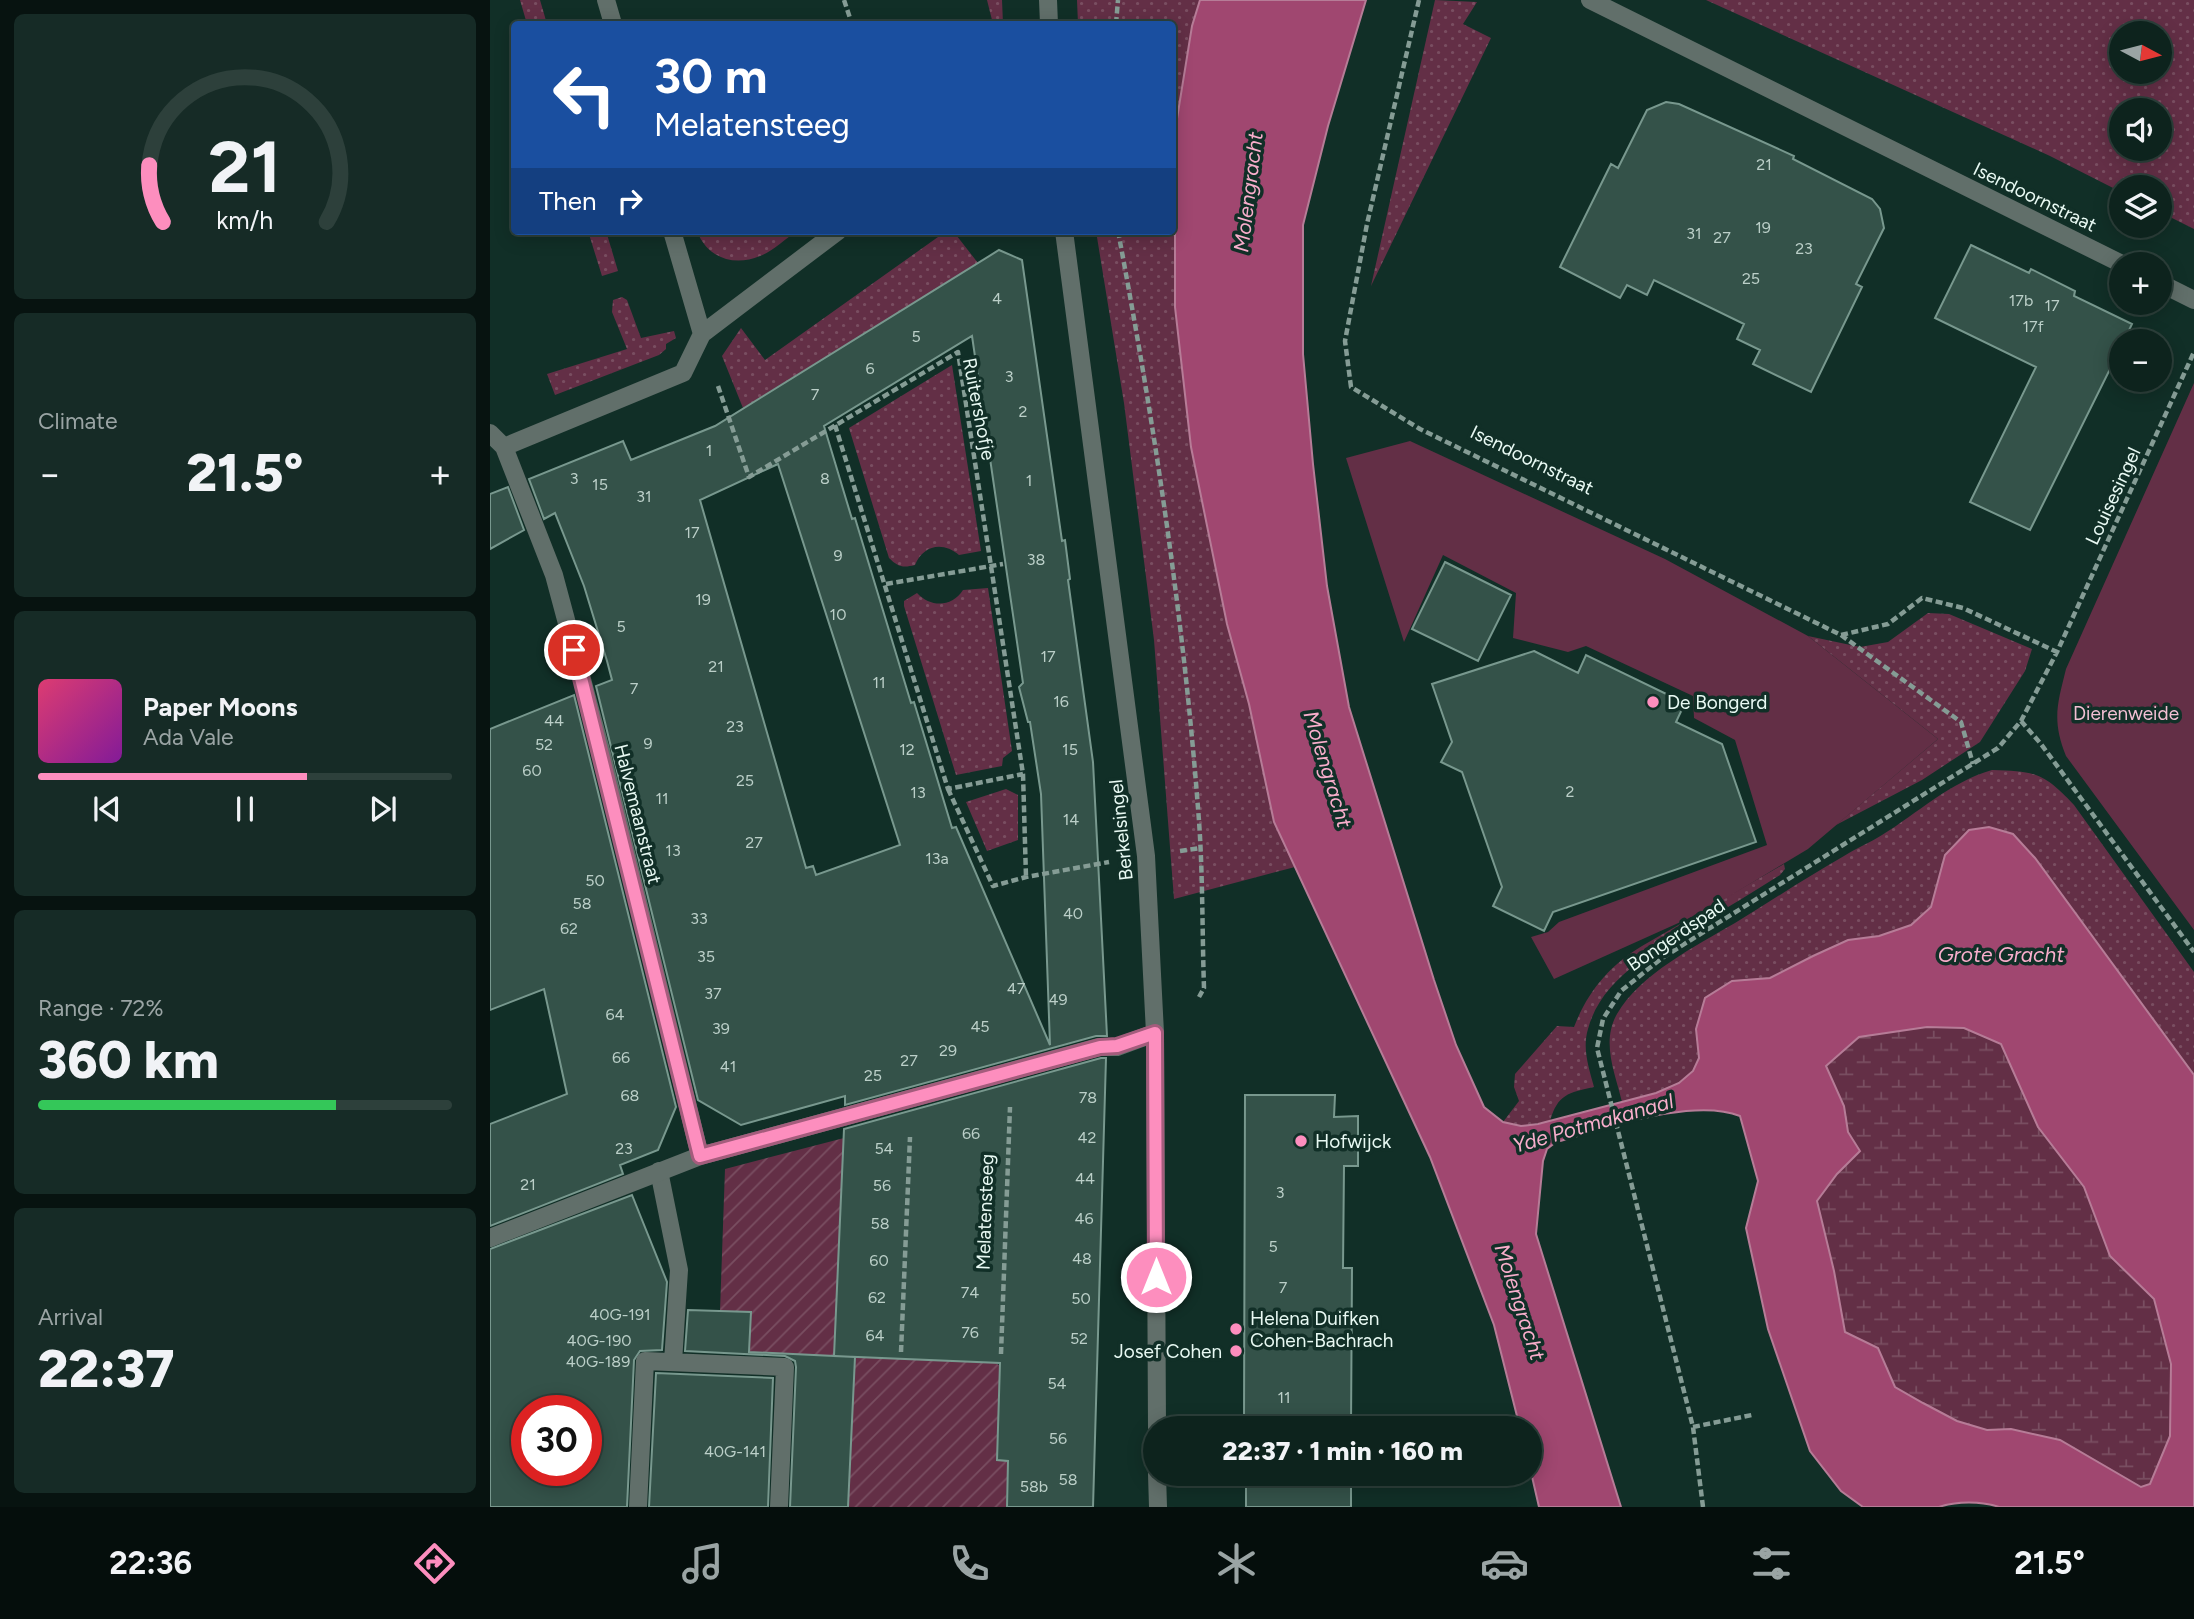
<!DOCTYPE html>
<html lang="en">
<head>
<meta charset="utf-8">
<style>
	:root { --surface:#0d231d; --page:#162b26; --text:#f1f3f6; --muted:#9aa4a4; --line:#2d403b; --accent:#fd8ebe }
	body { margin:0; font-family:Figtree,sans-serif; background:var(--page); color:var(--text); height:100vh; display:flex; flex-direction:column; font-size:26px; white-space:nowrap }
	* { box-sizing:border-box; margin:0 }
	p { font-size:23px; color:var(--muted) }
	.icon { flex:none; width:38px; height:38px; fill:none; stroke:currentColor; stroke-width:2; stroke-linecap:round; stroke-linejoin:round }
	.map { position:relative; flex:1; overflow:hidden }
	.drawer { display:flex; flex-direction:column; gap:14px; padding:14px; background:#071310; width:490px }
	.drawer>* { flex:none }
	.top-card { position:absolute; left:21px; top:21px; width:665px; height:214px; border-radius:7px; box-shadow:0 4px 18px #0003,0 0 0 2px var(--line); background:#1a4fa0; color:#fff; overflow:hidden }
	.needle { width:46px; rotate:97deg }
	.controls { position:absolute; left:1619px; top:21px; display:grid; gap:14px }
	.controls a { display:grid; place-items:center; width:63px; height:63px; border-radius:50%; background:var(--surface); box-shadow:0 4px 18px #0003,0 0 0 2px var(--line); font-size:35px }
	.speed { position:absolute; left:21px; top:1395px; display:flex; gap:14px; font-size:35px; font-weight:700; text-align:center }
	.speed>* { display:grid; place-content:center; width:91px; height:91px; border-radius:50%; background:var(--surface); box-shadow:0 4px 18px #0003,0 0 0 2px var(--line); line-height:1 }
	.speed .limit { border:10px solid #d22; background:#fff; color:#111 }
	.pin { position:absolute; display:grid; place-items:center; width:60px; height:60px; color:#fff; margin:-30px; border:4px solid #fff; border-radius:50%; box-shadow:0 2px 7px #0007 }
	.me { position:absolute; width:77px; margin:-38px; rotate:0deg; stroke-linejoin:round; filter:drop-shadow(0 0 5px #0008) }
	.turn { display:flex; align-items:center; gap:24px; height:147px; padding:0 28px; font-size:32px }
	.turn .icon { width:91px; height:91px; stroke-width:2.5 }
	.turn b { display:block; font-size:49px; line-height:60px }
	.then { display:flex; align-items:center; height:66px; padding:0 28px; background:#0003; gap:14px; font-size:26px }
	.big { font-size:52px; font-weight:800; line-height:1.1 }
	.drawer .widget { flex:1; display:flex; flex-direction:column; justify-content:center; gap:10px; min-width:0; padding:0 24px; border-radius:10px; background:var(--page) }
	.drawer .dial { align-items:center; gap:0 }
	.dial svg { height:182px; overflow:visible; fill:none; stroke:var(--line); stroke-width:7; stroke-linecap:round; text-anchor:middle }
	.dial text { fill:var(--text); stroke:none }
	.song { display:flex; align-items:center; gap:21px }
	.cover { width:84px; height:84px; border-radius:10px; background:linear-gradient(135deg,hsl(340 70% 55%),hsl(290 70% 35%)) }
	.played { height:7px; border-radius:4px; background:linear-gradient(90deg,var(--accent) 65%,var(--line) 65%) }
	.keys { display:flex; justify-content:space-around; direction:ltr }
	.heat { display:flex; justify-content:space-between; align-items:center; font-size:38px; direction:ltr }
	.charge { height:10px; border-radius:5px; background:linear-gradient(90deg,#34c759 72%,var(--line) 0) }
	.trip { position:absolute; left:653px; top:1416px; width:399px; height:70px; border-radius:35px; background:var(--surface); box-shadow:0 4px 18px #0003,0 0 0 2px var(--line); font-weight:800; line-height:70px; text-align:center }
	.dock { display:flex; height:112px; justify-content:space-around; align-items:center; background:#050e0c; color:var(--muted) }
	.dock .icon { width:49px; height:49px }
	.dock .active { color:var(--accent) }
	.dock b { font-size:32px; color:var(--text) }
	main { display:flex; flex:1; min-height:0 }
	.map>svg:first-child { display:block }
</style>
</head>
<body>
<main>
<section class="drawer">
<div class="widget dial"><svg viewBox="0 0 100 80">
<path d="M14 69A42 42 0 1 1 86 69"/>
<path d="M14 69A42 42 0 0 1 8 44" stroke="#fd8ebe"/>
<text x="50" y="56" font-size="32" font-weight="700">21</text>
<text x="50" y="72" font-size="11">km/h</text>
</svg></div>
<div class="widget"><p>Climate</p>
<div class="heat"><a>−</a><b class="big">21.5°</b><a>+</a></div>
</div>
<div class="widget">
<div class="song"><i class="cover"></i><div><b>Paper Moons</b><p>Ada Vale</p></div></div>
<div class="played"></div>
<div class="keys"><svg class="icon" aria-label="previous" viewBox="0 0 24 24"><path d="M18 5L8 12l10 7zM5 5v14"/></svg><svg class="icon" aria-label="pause" viewBox="0 0 24 24"><path d="M8 5v14M16 5v14"/></svg><svg class="icon" aria-label="next" viewBox="0 0 24 24"><path d="M6 5l10 7-10 7zM19 5v14"/></svg></div>
</div>
<div class="widget"><p>Range · 72%</p><b class="big">360 km</b><div class="charge"></div></div>
<div class="widget"><p>Arrival</p><b class="big">22:37</b></div>
</section>
<div class="map">
<svg width="1704" height="1507" viewBox="0 0 1704 1507">
	<defs>
		<pattern id="grass-dots" width="8" height="8" patternUnits="userSpaceOnUse" patternTransform="scale(1.75)"><rect width="8" height="8" fill="#632f46"/><path d="M2 2h.1M6 6h.1" fill="none" stroke="#794e61" stroke-width="1.8" stroke-linecap="round"/></pattern>
		<pattern id="wetland-marsh" width="20" height="14" patternUnits="userSpaceOnUse" patternTransform="scale(1.75)"><rect width="20" height="14" fill="#632f46"/><path d="M1 5h8M5 5V1M11 12h8M15 12V8" fill="none" stroke="#794e61"/></pattern>
		<pattern id="garden-furrows" width="10" height="10" patternUnits="userSpaceOnUse" patternTransform="scale(1.75)"><rect width="10" height="10" fill="#632f46"/><path d="M-1 1l2-2M0 10L10 0M9 11l2-2" fill="none" stroke="#794e61"/></pattern>
	</defs>
	<rect width="100%" height="100%" fill="#112f27"/>
	<path fill="url(#grass-dots)" fill-rule="evenodd" d="M30,0h20l7,24h-20z
		M497,0h15l1,24h-10z
		M587,0h123l-8,26 -17,105v176l16,140 36,177 22,80 25,118 21,45 -121,32 -20,-259 -30,-237 -28,-172h76v-207h-94z
		M945,0l42,2 -14,22 28,14 -120,248z
		M1216,0h488v229l-34,-17v-25h-39v5l-71,-36zM1631,33h39v39h-39zM1631,110h39v39h-39z
		M98,231h18l12,40 -16,5z
		M207,231h100c-12,8 -24,20 -37,25 -26,11 -53,2 -63,-25z
		M445,231h18l25,32 -235,145 -21,-52 19,-28 24,32 173,-123z
		M132,297l5,3 14,38 33,-7 2,7 -10,6v5l-7,6 -104,40 -8,-21 80,-25 -15,-37 1,-12z
		M462,365l29,186 -22,4c-16,-14 -36,-10 -44,10 -12,3 -17,2 -26,-7l-40,-130z
		M498,588l24,163 -9,7 -1,8 -46,9 -52,-169v-5l13,-8c14,15 35,14 46,-3z
		M1438,613l21,1 83,35 -7,22 -45,71 -58,38 -86,45 102,-86 -130,-103 52,11 28,-5z
		M1502,770c43,1 52,3 82,35l120,167v103l-159,-217c-23,-25 -31,-33 -66,-28l-30,53 -8,24 -20,18 -32,11 -31,4 -36,16 -42,22 -38,3 -36,48c1,8 4,19 3,27 -3,30 -54,40 -77,46 -7,-29 -21,-60 -5,-88 23,-40 79,-68 118,-91 36,-22 72,-46 109,-67 12,-8 26,-13 38,-21 36,-22 68,-53 110,-65z
		M516,789l12,6v45l-31,11 -21,-49z
		M1294,864l1,5 -5,6c-27,17 -55,34 -82,50 -43,26 -96,52 -110,104 -6,20 1,39 6,58 -26,6 -36,7 -44,34l-29,5 -18,-4 16,-21 -5,-14 1,-13 42,-48 17,1c14,-36 35,-61 68,-81z"/>
	<path fill="url(#wetland-marsh)" d="M1437,1027l37,1 37,16 37,83 46,60 26,69 44,43 17,65 -1,72 -19,48 -10,3 -81,-47 -49,-11 -24,1 -30,-9 -34,-18 -28,-16 -17,-39 -33,-16 -11,-61 -17,-70 20,-27 23,-23 -12,-19 -4,-26 -18,-40 33,-29z"/>
	<path fill="#632f46" d="M1704,383v547l-128,-174c-14,-35 -9,-51 0,-87z
		M920,441l255,118 143,77 130,103 -130,110 -103,62 -151,68 -23,-42 17,-5 11,-10 208,-77 -32,-105 -41,-22 -1,-22 -107,-50 -18,6 -55,-14 3,-45 -73,-38 -39,87 -58,-184z"/>
	<path fill="url(#garden-furrows)" d="M354,1138l-7,218 -88,-4 2,-40 -31,-1 5,-142z
		M365,1357l141,6 4,3 8,95 -2,46h-158z"/>
	<path fill="#a04770" stroke="#b67c97" stroke-width="2" fill-rule="evenodd" d="M710,0h166l-38,126 -25,99v129l10,110 14,122 22,121 85,273 22,65 28,62 19,15 18,4 17,-2 118,-31 23,-10 14,-12 6,-13 -3,-29 9,-31 27,-17 38,-3 43,-22 35,-16 31,-4 32,-11 20,-18 14,-52 24,-25 20,-3 24,7 22,24 159,217v432h-195c-17,-6 -43,-6 -60,0h-76l-22,-16 -31,-40 -42,-122 -22,-101 12,-47 -18,-65c-48,-19 -134,13 -184,26l-9,7 -4,12 -7,73 85,273h-82l-9,-39v-40h-10l-26,-103 -64,-168 -156,-335 -25,-118 -22,-80 -36,-177 -16,-140v-176l17,-105zM1437,1027l37,1 37,16 37,83 46,60 26,69 44,43 17,65 -1,72 -20,48 -9,3 -81,-47 -49,-11 -24,1 -30,-9 -34,-18 -28,-16 -17,-39 -33,-16 -11,-61 -17,-70 20,-27 23,-23 -12,-19 -4,-26 -18,-40 33,-29z"/>
	<path fill="#345249" stroke="#78988e" stroke-width="2" fill-rule="evenodd" d="M1176,102l13,2 115,52 -1,3 79,40 8,10 4,19 -28,56 6,3 -51,105 -58,-28 7,-14 -23,-11 7,-15 -90,-44 -7,15 -20,-10 -7,13 -60,-31 51,-103 7,4 29,-58z
		M1481,245l58,28 2,-4 44,22 -1,5 58,28 -8,17h-3v6l-91,183 -60,-28 66,-135 -101,-49z
		M509,250l23,10 40,281 3,-1 5,39 -2,1 25,182 14,274h-11l-251,69v-9l-104,29 -43,-25 -102,-414 16,-6 -5,-19 -23,-75 -29,-73 -11,6 -15,-40 94,-38 8,19 84,-34zM482,336l51,347 -4,4 9,35h2l11,72 9,251 -94,-218 -4,1 -38,-126 -3,1 -56,-185 -3,1 -28,-93zM288,464l122,381 -84,30 -3,-9 -7,2 -106,-368z
		M18,487l16,43 -34,19v-55z
		M955,562l66,33 -33,66 -66,-32z
		M1044,651l44,22 8,-18 99,48 -9,19 46,22 34,98 -203,70 -9,19 -51,-25 9,-19 -40,-115 -21,-10 11,-20 -20,-58z
		M84,695l102,412 -18,43 -38,15 3,9 -133,52v-102l77,-30 -23,-105 -54,21v-281z
		M611,1058h5l-13,449h-86l1,-46 -11,-1 3,-97 -166,-7 10,-227z
		M755,1095h90l-1,22 24,-1v50h-14l-1,102h9l-1,160h-104v-6h-3z
		M142,1195l35,87 -5,68 -22,1 -6,9 -7,147h-137v-258zM37,1410h59v60h-59z
		M198,1310l63,2 -2,40 106,5 -7,150h-58l6,-140 -1,-6 -10,-5 -100,-5z
		M166,1373l117,5 -5,129h-119z
		M756,1474h105v33h-105z"/>
	<g fill="none" stroke-linecap="round" stroke-linejoin="round">
		<path stroke="#859c95" stroke-width="4.5" stroke-dasharray="7 3.5" stroke-linecap="butt" d="M354,0l8,24
			M929,0l-52,224 -22,117 6,46 69,42 421,206 47,-11 34,-26 41,10 94,44
			M626,24l2,-24
			M628,231c36,191 65,383 80,577 5,59 4,120 6,180l-5,9
			M228,386l31,91 209,-125 65,422 3,103
			M345,425l113,364 75,-15
			M396,584l117,-20
			M1351,635l120,87 12,42
			M1531,721l20,23 153,208
			M458,789l45,97 33,-9 83,-15
			M690,851l20,-3
			M411,1352l9,-215
			M511,1354l9,-247
			M1203,1427l59,-12
			M1213,1507l-10,-80 -96,-379 6,-29 18,-28 41,-33 336,-210 23,-27 36,-69 137,-300"/>
		<path stroke="#616f6a" stroke-width="18" d="M169,1171l20,99 -6,92
			M148,1507l7,-146 140,6 -6,140"/>
		<path stroke="#616f6a" stroke-width="18" d="M116,0l7,24
			M558,0l1,24
			M1100,0l532,264
			M182,231l30,103
			M574,231l82,625 9,177 2,395
			M1670,283l34,17
			M0,433l14,14 50,128 47,175 99,406
			M14,447l179,-74 19,-39 136,-103
			M0,1238l210,-82 399,-109h18l38,-14
			M667,1474l1,33"/>
	</g>
	<g fill="none" stroke-linecap="round" stroke-linejoin="round">
		<defs>
			<path id="route" d="M84,650l126,506 400,-109 17,-1 38,-13 1,244"/>
		</defs>
		<use href="#route" stroke="#a45c7c" stroke-width="18"/>
		<use href="#route" stroke="#fd8ebe" stroke-width="12"/>
	</g>
	<g fill="#fd8ebe" stroke="#112f27" stroke-width="2.5">
		<circle cx="1163" cy="702" r="7"/>
		<circle cx="811" cy="1141" r="7"/>
		<circle cx="746" cy="1329" r="7"/>
		<circle cx="746" cy="1351" r="7"/>
	</g>
	<g text-anchor="middle" dominant-baseline="central" stroke-width="7" stroke-linejoin="round" paint-order="stroke">
		<g font-size="16" fill="#bbcfc8">
			<text x="1274" y="164">21</text>
			<text x="1273" y="227">19</text>
			<text x="1204" y="233">31</text>
			<text x="1232" y="237">27</text>
			<text x="1314" y="248">23</text>
			<text x="1261" y="278">25</text>
			<text x="507" y="298">4</text>
			<text x="1531" y="300">17b</text>
			<text x="1562" y="305">17</text>
			<text x="1543" y="326">17f</text>
			<text x="426" y="336">5</text>
			<text x="380" y="368">6</text>
			<text x="519" y="376">3</text>
			<text x="325" y="394">7</text>
			<text x="533" y="411">2</text>
			<text x="219" y="450">1</text>
			<text x="84" y="478">3</text>
			<text x="335" y="478">8</text>
			<text x="539" y="480">1</text>
			<text x="110" y="484">15</text>
			<text x="154" y="496">31</text>
			<text x="202" y="532">17</text>
			<text x="348" y="555">9</text>
			<text x="546" y="559">38</text>
			<text x="213" y="599">19</text>
			<text x="348" y="614">10</text>
			<text x="131" y="626">5</text>
			<text x="558" y="656">17</text>
			<text x="226" y="666">21</text>
			<text x="389" y="682">11</text>
			<text x="144" y="688">7</text>
			<text x="571" y="701">16</text>
			<text x="64" y="720">44</text>
			<text x="245" y="726">23</text>
			<text x="158" y="743">9</text>
			<text x="54" y="744">52</text>
			<text x="417" y="749">12</text>
			<text x="580" y="749">15</text>
			<text x="42" y="770">60</text>
			<text x="255" y="780">25</text>
			<text x="1080" y="791">2</text>
			<text x="428" y="792">13</text>
			<text x="172" y="798">11</text>
			<text x="581" y="819">14</text>
			<text x="264" y="842">27</text>
			<text x="183" y="850">13</text>
			<text x="447" y="858">13a</text>
			<text x="105" y="880">50</text>
			<text x="92" y="903">58</text>
			<text x="583" y="913">40</text>
			<text x="209" y="918">33</text>
			<text x="79" y="928">62</text>
			<text x="216" y="956">35</text>
			<text x="526" y="988">47</text>
			<text x="223" y="993">37</text>
			<text x="568" y="999">49</text>
			<text x="125" y="1014">64</text>
			<text x="490" y="1026">45</text>
			<text x="231" y="1028">39</text>
			<text x="458" y="1050">29</text>
			<text x="131" y="1057">66</text>
			<text x="419" y="1060">27</text>
			<text x="238" y="1066">41</text>
			<text x="383" y="1075">25</text>
			<text x="140" y="1095">68</text>
			<text x="598" y="1097">78</text>
			<text x="481" y="1133">66</text>
			<text x="597" y="1137">42</text>
			<text x="134" y="1148">23</text>
			<text x="394" y="1148">54</text>
			<text x="595" y="1178">44</text>
			<text x="38" y="1184">21</text>
			<text x="392" y="1185">56</text>
			<text x="790" y="1192">3</text>
			<text x="594" y="1218">46</text>
			<text x="390" y="1223">58</text>
			<text x="783" y="1246">5</text>
			<text x="592" y="1258">48</text>
			<text x="389" y="1260">60</text>
			<text x="793" y="1287">7</text>
			<text x="480" y="1292">74</text>
			<text x="387" y="1297">62</text>
			<text x="591" y="1298">50</text>
			<text x="130" y="1314">40G-191</text>
			<text x="480" y="1332">76</text>
			<text x="385" y="1335">64</text>
			<text x="589" y="1338">52</text>
			<text x="109" y="1340">40G-190</text>
			<text x="108" y="1361">40G-189</text>
			<text x="567" y="1383">54</text>
			<text x="794" y="1397">11</text>
			<text x="568" y="1438">56</text>
			<text x="245" y="1451">40G-141</text>
			<text x="578" y="1479">58</text>
			<text x="544" y="1486">58b</text>
		</g>
		<g font-size="19" fill="#e8f9f3" stroke="#112f27">
			<text transform="translate(1545 197) rotate(26)">Isendoornstraat</text>
			<text transform="translate(489 409) rotate(79)">Ruitershofje</text>
			<text transform="translate(1042 460) rotate(26)">Isendoornstraat</text>
			<text transform="translate(1623 496) rotate(-65)">Louisesingel</text>
			<text transform="translate(148 814) rotate(76)">Halvemaanstraat</text>
			<text transform="translate(631 830) rotate(-96)">Berkelsingel</text>
			<text transform="translate(1186 935) rotate(-34)">Bongerdspad</text>
			<text transform="translate(495 1212) rotate(-88)">Melatensteeg</text>
		</g>
		<g font-size="19" fill="#e8f9f3" stroke="#112f27" text-anchor="start">
			<text x="1177" y="702">De Bongerd</text>
			<text x="825" y="1141">Hofwijck</text>
			<text x="760" y="1318">Helena Duifken<tspan x="760" dy="22">Cohen-Bachrach</tspan></text>
			<text x="732" y="1351" text-anchor="end">Josef Cohen</text>
		</g>
		<g font-size="19" fill="#f2bfd3" stroke="#112f27">
			<text x="1636" y="713">Dierenweide</text>
		</g>
		<g font-size="21" font-style="italic" fill="#f9aecc" stroke="#112f27">
			<text transform="translate(758 192) rotate(-83)">Molengracht</text>
			<text transform="translate(838 769) rotate(73)">Molengracht</text>
			<text x="1511" y="954">Grote Gracht</text>
			<text transform="translate(1103 1123) rotate(-16)">Yde Potmakanaal</text>
			<text transform="translate(1030 1302) rotate(72)">Molengracht</text>
		</g>
	</g>
</svg>
<div class="controls">
<a><svg class="needle" viewBox="-14 -14 28 28"><path d="M0-13l5 13h-10z" fill="#e53935"/><path d="M0 13l5-13h-10z" fill="#9aa4a4"/></svg></a>
<a><svg class="icon" aria-label="sound" viewBox="0 0 24 24"><path d="M4 9h4l5-4v14l-5-4H4zM17 9q2 3 0 6"/></svg></a>
<a><svg class="icon" aria-label="layers" viewBox="0 0 24 24"><path d="M12 4l9 5-9 5-9-5zM3 14l9 5 9-5"/></svg></a>
<a>+</a>
<a>−</a>
</div>
<div class="speed"><div class="limit">30</div></div>
<div class="pin" style="left:84px;top:650px;background:#d93025"><svg class="icon" aria-label="arrive" viewBox="0 0 24 24"><path d="M6 21V4h12l-3 4 3 4H6"/></svg></div>
<svg class="me" style="left:666px;top:1277px" viewBox="-20 -20 40 40"><circle r="17" fill="#fd8ebe" stroke="#fff" stroke-width="3"/><path d="M0-11L8 9 0 5-8 9z" fill="#fff"/></svg>
<div class="trip">22:37 · 1 min · 160 m</div>
<div class="top-card">
<div class="turn"><svg class="icon" aria-label="left" viewBox="0 0 24 24"><path d="M17 20v-9H6M10 6l-5 5 5 5"/></svg><div><b>30 m</b>Melatensteeg</div></div>
<div class="then">Then<svg class="icon" aria-label="right" viewBox="0 0 24 24"><path d="M7 20v-9h11M14 6l5 5-5 5"/></svg></div>
</div>
</div>
</main>
<nav class="dock">
<b>22:36</b>
<svg class="icon active" aria-label="directions" viewBox="0 0 24 24"><path d="M12 3l9 9-9 9-9-9zM9 14v-3h6M13 9l2 2-2 2"/></svg>
<svg class="icon" aria-label="music" viewBox="0 0 24 24"><path d="M9 18V5l10-2v13"/><circle cx="6" cy="18" r="3"/><circle cx="16" cy="16" r="3"/></svg>
<svg class="icon" aria-label="phone" viewBox="0 0 24 24"><path d="M5 4h4l2 5-3 2q2 4 5 5l2-3 5 2v4C11 20 4 13 5 4z"/></svg>
<svg class="icon" aria-label="climate" viewBox="0 0 24 24"><path d="M12 3v18M4 7l16 10M4 17L20 7"/></svg>
<svg class="icon" aria-label="car" viewBox="0 0 24 24"><path d="M5 17H2v-5l4-1 3-4h7l3 4 3 1v5h-3M9 17h6M6 11h13"/><circle cx="7" cy="17" r="2"/><circle cx="17" cy="17" r="2"/></svg>
<svg class="icon" aria-label="filters" viewBox="0 0 24 24"><path d="M4 7h16M4 17h16"/><circle cx="9" cy="7" r="2"/><circle cx="15" cy="17" r="2"/></svg>
<b>21.5°</b>
</nav>
</body>
</html>
